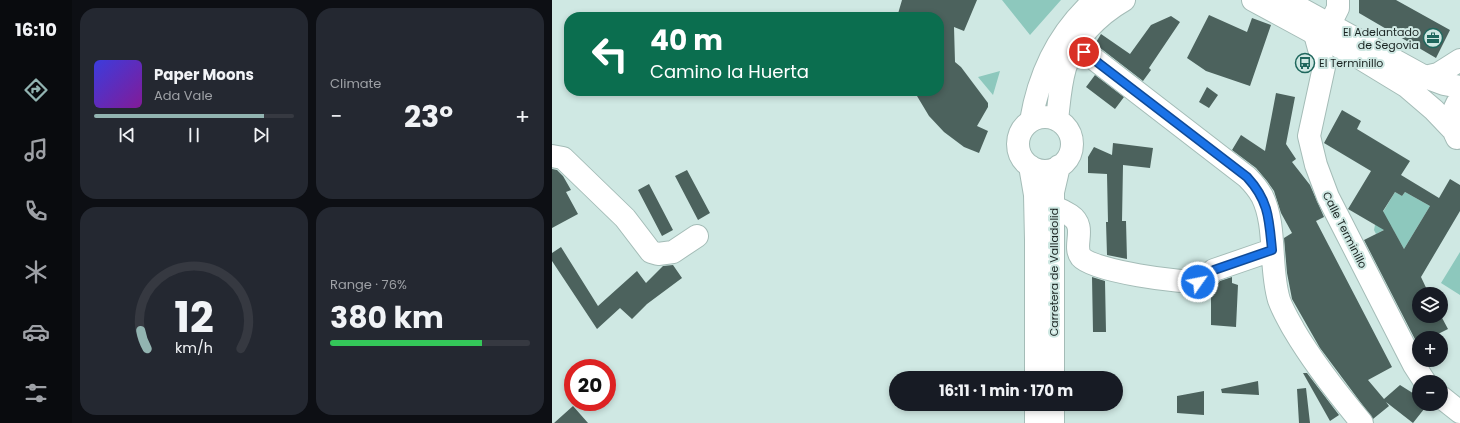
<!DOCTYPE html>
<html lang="en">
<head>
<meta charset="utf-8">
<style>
	:root { --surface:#171b24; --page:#242831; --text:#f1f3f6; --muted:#9ea1a6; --line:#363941; --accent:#92b4b1 }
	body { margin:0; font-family:Poppins,sans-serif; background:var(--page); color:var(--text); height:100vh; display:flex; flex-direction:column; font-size:15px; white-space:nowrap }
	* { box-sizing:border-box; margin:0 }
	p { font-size:13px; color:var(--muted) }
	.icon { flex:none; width:22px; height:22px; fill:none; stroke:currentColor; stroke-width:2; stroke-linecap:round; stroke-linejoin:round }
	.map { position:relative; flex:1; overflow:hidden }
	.sheet { display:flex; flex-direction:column; gap:8px; padding:8px; background:#0d0f14; width:480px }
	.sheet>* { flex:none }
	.guide { position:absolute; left:12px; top:12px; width:380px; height:84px; border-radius:16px; box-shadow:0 2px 6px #0003; background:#0b6e4f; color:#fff; overflow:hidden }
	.tools { position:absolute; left:860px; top:287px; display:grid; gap:8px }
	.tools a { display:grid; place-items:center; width:36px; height:36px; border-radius:50%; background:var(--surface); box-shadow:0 2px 6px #0003; font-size:20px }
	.speed { position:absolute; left:12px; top:359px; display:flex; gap:8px; font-size:20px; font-weight:700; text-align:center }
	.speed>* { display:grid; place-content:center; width:52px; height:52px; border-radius:50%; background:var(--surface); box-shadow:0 2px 6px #0003; line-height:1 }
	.speed .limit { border:6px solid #d22; background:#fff; color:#111 }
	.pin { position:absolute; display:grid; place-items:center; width:34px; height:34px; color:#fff; margin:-17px; border:2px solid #fff; border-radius:50%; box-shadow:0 1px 4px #0007 }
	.me { position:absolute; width:44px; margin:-22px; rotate:57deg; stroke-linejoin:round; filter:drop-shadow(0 0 3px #0008) }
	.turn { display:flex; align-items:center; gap:14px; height:84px; padding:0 20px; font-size:18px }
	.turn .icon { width:52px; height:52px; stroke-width:2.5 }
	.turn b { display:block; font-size:28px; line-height:34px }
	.big { font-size:30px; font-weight:700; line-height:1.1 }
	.sheet .tile { flex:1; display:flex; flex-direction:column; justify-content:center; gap:6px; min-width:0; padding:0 14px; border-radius:16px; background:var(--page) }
	.sheet .dial { align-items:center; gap:0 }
	.dial svg { height:104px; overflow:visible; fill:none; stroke:var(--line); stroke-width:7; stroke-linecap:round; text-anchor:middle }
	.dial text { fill:var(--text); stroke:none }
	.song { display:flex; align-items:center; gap:12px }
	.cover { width:48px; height:48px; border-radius:6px; background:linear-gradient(135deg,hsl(240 70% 55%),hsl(290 70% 35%)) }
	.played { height:4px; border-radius:2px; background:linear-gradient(90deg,var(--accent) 85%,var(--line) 85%) }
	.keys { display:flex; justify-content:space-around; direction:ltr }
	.heat { display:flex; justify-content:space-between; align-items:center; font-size:22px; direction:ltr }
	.charge { height:6px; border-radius:3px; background:linear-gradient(90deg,#34c759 76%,var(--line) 0) }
	.sheet .tiles { flex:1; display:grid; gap:8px; grid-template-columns:repeat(2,1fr) }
	.trip { position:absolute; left:337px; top:371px; width:234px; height:40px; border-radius:20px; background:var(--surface); box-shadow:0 2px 6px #0003; font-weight:700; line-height:40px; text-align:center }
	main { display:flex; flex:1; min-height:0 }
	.dock { display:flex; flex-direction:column; width:72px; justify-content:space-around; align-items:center; background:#090b0e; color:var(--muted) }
	.dock .icon { width:28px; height:28px }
	.dock .active { color:var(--accent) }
	.dock b { font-size:18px; color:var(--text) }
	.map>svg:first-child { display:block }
</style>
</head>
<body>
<main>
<nav class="dock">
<b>16:10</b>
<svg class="icon active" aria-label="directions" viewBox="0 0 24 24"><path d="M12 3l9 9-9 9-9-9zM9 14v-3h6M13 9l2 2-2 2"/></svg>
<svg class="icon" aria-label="music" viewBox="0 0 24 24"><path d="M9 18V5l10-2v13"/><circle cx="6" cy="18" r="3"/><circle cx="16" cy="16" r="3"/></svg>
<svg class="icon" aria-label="phone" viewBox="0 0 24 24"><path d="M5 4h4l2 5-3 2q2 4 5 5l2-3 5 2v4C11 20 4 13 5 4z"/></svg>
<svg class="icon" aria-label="climate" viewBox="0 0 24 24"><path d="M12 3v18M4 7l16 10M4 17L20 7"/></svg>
<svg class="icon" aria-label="car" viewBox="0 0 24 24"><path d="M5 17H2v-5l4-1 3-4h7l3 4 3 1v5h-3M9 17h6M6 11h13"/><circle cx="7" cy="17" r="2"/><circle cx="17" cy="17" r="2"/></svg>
<svg class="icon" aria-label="filters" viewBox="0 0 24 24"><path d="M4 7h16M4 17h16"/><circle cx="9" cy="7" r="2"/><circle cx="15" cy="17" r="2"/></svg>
</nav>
<section class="sheet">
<div class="tiles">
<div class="tile">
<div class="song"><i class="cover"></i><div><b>Paper Moons</b><p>Ada Vale</p></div></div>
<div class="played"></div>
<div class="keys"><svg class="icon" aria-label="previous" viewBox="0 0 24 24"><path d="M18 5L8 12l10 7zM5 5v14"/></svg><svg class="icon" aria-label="pause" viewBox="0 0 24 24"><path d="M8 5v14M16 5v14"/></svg><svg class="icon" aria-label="next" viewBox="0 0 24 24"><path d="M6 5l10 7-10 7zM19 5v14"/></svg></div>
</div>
<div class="tile"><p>Climate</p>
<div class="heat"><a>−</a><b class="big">23°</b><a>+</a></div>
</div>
<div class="tile dial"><svg viewBox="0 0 100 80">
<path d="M14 69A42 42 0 1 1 86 69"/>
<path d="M14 69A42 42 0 0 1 9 55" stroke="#92b4b1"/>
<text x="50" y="56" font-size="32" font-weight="700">12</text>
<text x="50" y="72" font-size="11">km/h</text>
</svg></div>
<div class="tile"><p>Range · 76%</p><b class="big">380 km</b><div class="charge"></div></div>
</div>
</section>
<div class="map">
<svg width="908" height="423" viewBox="0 0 908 423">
	<rect width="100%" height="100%" fill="#cfe8e3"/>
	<path fill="#8dc8bd" d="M450,0h59l-31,35z
		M448,71l-7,24 -15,-18z
		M843,192l7,4 3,-4 25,14 -26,43 -13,-23 -15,8 -2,-4 1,-5z
		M908,252v43l-19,-12z"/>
	<path fill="#4c625d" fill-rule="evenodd" d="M350,0h75l-13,31 -10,-4 1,35 6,5 27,36v4l-11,19 11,5 -9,22 -15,-6 -20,-15 -15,-16 -15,-25h25v-74h-42z
		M807,0h37l54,30 -14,28 -77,-45z
		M657,15l38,17 5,-14 19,7 -21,61 -44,-15 -19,-13z
		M619,16l9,6 -31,46 2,2 -8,11 -48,-37 6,-10 29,20 21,-29z
		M543,75l29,22 -9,12 -29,-22z
		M655,87l11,8 -9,13 -10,-6z
		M724,93l19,4 -9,47 10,15 -4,3 18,23 14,32 -8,4 76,146 -24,13 16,19 16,-14 19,12v7h9l-15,19 -27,-21 3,4 -16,13 -53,-71 -28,-49 -5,-26 -3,-35 8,-5 -11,-20 -7,-22 -7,-10 -11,-13 -24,-18 9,-15 24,16z
		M790,110l19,11 -4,8 53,32 -9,14 38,23 11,-19 10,6v26l-39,66 8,17h-10v22h22l7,13 -18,9h-11v9l-55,-107 20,-10 -36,-21 23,-38 -47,-28zM843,192l7,4 3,-4 25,14 -26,43 -21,-38z
		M561,143l40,5 -3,20 -27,-3 -1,56h4l1,38 -20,-4 -1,-33h2l-1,-48 -19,-1v-16l6,-10 18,8z
		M0,169l5,1 6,6 8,14 -5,2 12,22 -26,14z
		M135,170l23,43 -12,7 -23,-44z
		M97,184l24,46 -11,6 -24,-46z
		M9,247l37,59 39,-35 9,12 17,-17 10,-1 9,13 -35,26 -15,15 -12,-11 -23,21 -45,-68v-8z
		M540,277l13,4 1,51h-13z
		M680,277v6l6,2 -2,42 -25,-2v-36l9,-8z
		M751,373h4l32,42 -9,6z
		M706,381l1,14 -37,-2 -1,-4z
		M754,388l4,35h-11l-2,-34z
		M652,391v24l-27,-2v-17z
		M21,406l15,17h-34z"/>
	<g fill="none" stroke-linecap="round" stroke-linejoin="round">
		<defs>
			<path id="minor" d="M778,24l8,-16v-8
				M763,34l9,33 -15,69 7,29 12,32 86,168 11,17
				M524,45l171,132c6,6 11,12 15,19 15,30 7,71 17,104 4,11 10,21 15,30 20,34 43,63 68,93
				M0,156l11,2 62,60 26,34 7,2 15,-2 24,-16
				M502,207c5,2 11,5 16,8 18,12 2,30 11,42 12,14 102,27 120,24l13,-11 58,-20
				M889,397l19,15"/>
			<path id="highway" d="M701,0l107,58 46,28 28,24 20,21
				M733,0l140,77 19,7 16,3
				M873,77l13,-3 22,-14
				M466 144a27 27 0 1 1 54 0a27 27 0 1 1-54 0Z
				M505,120c2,-17 3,-35 8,-52 9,-29 33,-53 59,-68
				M479,121c8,-48 28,-89 64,-121
				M905,138c-7,-13 -6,-27 3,-39
				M478,166l5,29 1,45v138
				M501,378v-186l6,-26
				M484,423v-19
				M501,423v-19"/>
		</defs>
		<use href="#minor" stroke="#a4bcb7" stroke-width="24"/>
		<use href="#highway" stroke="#a4bcb7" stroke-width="24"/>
		<use href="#minor" stroke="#fff" stroke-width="22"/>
		<use href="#highway" stroke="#fff" stroke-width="22"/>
	</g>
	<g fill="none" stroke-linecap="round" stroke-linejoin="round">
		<defs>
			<path id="route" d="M532,52l163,125c22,24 22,42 25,73l-58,20 -8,8 -8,4"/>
		</defs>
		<use href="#route" stroke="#114b97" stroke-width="10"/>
		<use href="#route" stroke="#1a73e8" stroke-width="7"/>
	</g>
	<defs>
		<symbol id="office-ring" viewBox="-11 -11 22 22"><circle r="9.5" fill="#cfe8e3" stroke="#1f675d" stroke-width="1.5"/><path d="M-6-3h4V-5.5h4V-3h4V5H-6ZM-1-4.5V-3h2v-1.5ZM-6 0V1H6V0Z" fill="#1f675d"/></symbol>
		<symbol id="bus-ring" viewBox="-11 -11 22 22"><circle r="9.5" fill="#cfe8e3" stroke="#1f675d" stroke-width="1.5"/><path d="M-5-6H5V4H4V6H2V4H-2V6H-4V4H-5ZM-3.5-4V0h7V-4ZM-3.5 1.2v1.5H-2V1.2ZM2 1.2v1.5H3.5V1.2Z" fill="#1f675d"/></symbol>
	</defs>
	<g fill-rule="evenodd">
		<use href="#office-ring" x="870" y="27" width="22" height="22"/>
		<use href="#bus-ring" x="742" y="52" width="22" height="22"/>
	</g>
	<g text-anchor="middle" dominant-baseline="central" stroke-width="4" stroke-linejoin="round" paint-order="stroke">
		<g font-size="11" fill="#1a2422" stroke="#cfe8e3" text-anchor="end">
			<text x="867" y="32">El Adelantado<tspan x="867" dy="13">de Segovia</tspan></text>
			<text x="767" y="63" text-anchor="start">El Terminillo</text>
		</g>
		<g font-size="11" fill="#1a2422" stroke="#cfe8e3">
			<text transform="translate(793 230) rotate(63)">Calle Terminillo</text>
			<text transform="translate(502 272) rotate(-90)">Carretera de Valladolid</text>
		</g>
	</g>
</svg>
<div class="tools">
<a><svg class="icon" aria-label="layers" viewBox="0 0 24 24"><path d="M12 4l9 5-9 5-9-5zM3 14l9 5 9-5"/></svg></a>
<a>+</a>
<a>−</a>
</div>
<div class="speed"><div class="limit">20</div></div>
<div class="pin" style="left:532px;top:52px;background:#d93025"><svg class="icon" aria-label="arrive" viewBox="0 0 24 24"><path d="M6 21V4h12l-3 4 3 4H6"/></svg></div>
<svg class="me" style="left:646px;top:282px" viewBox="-20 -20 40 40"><circle r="17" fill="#1a73e8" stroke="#fff" stroke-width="3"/><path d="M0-11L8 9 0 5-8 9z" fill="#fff"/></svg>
<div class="trip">16:11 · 1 min · 170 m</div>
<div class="guide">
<div class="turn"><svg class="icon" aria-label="left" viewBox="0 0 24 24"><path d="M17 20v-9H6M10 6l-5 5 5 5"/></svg><div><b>40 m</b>Camino la Huerta</div></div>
</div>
</div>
</main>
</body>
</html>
